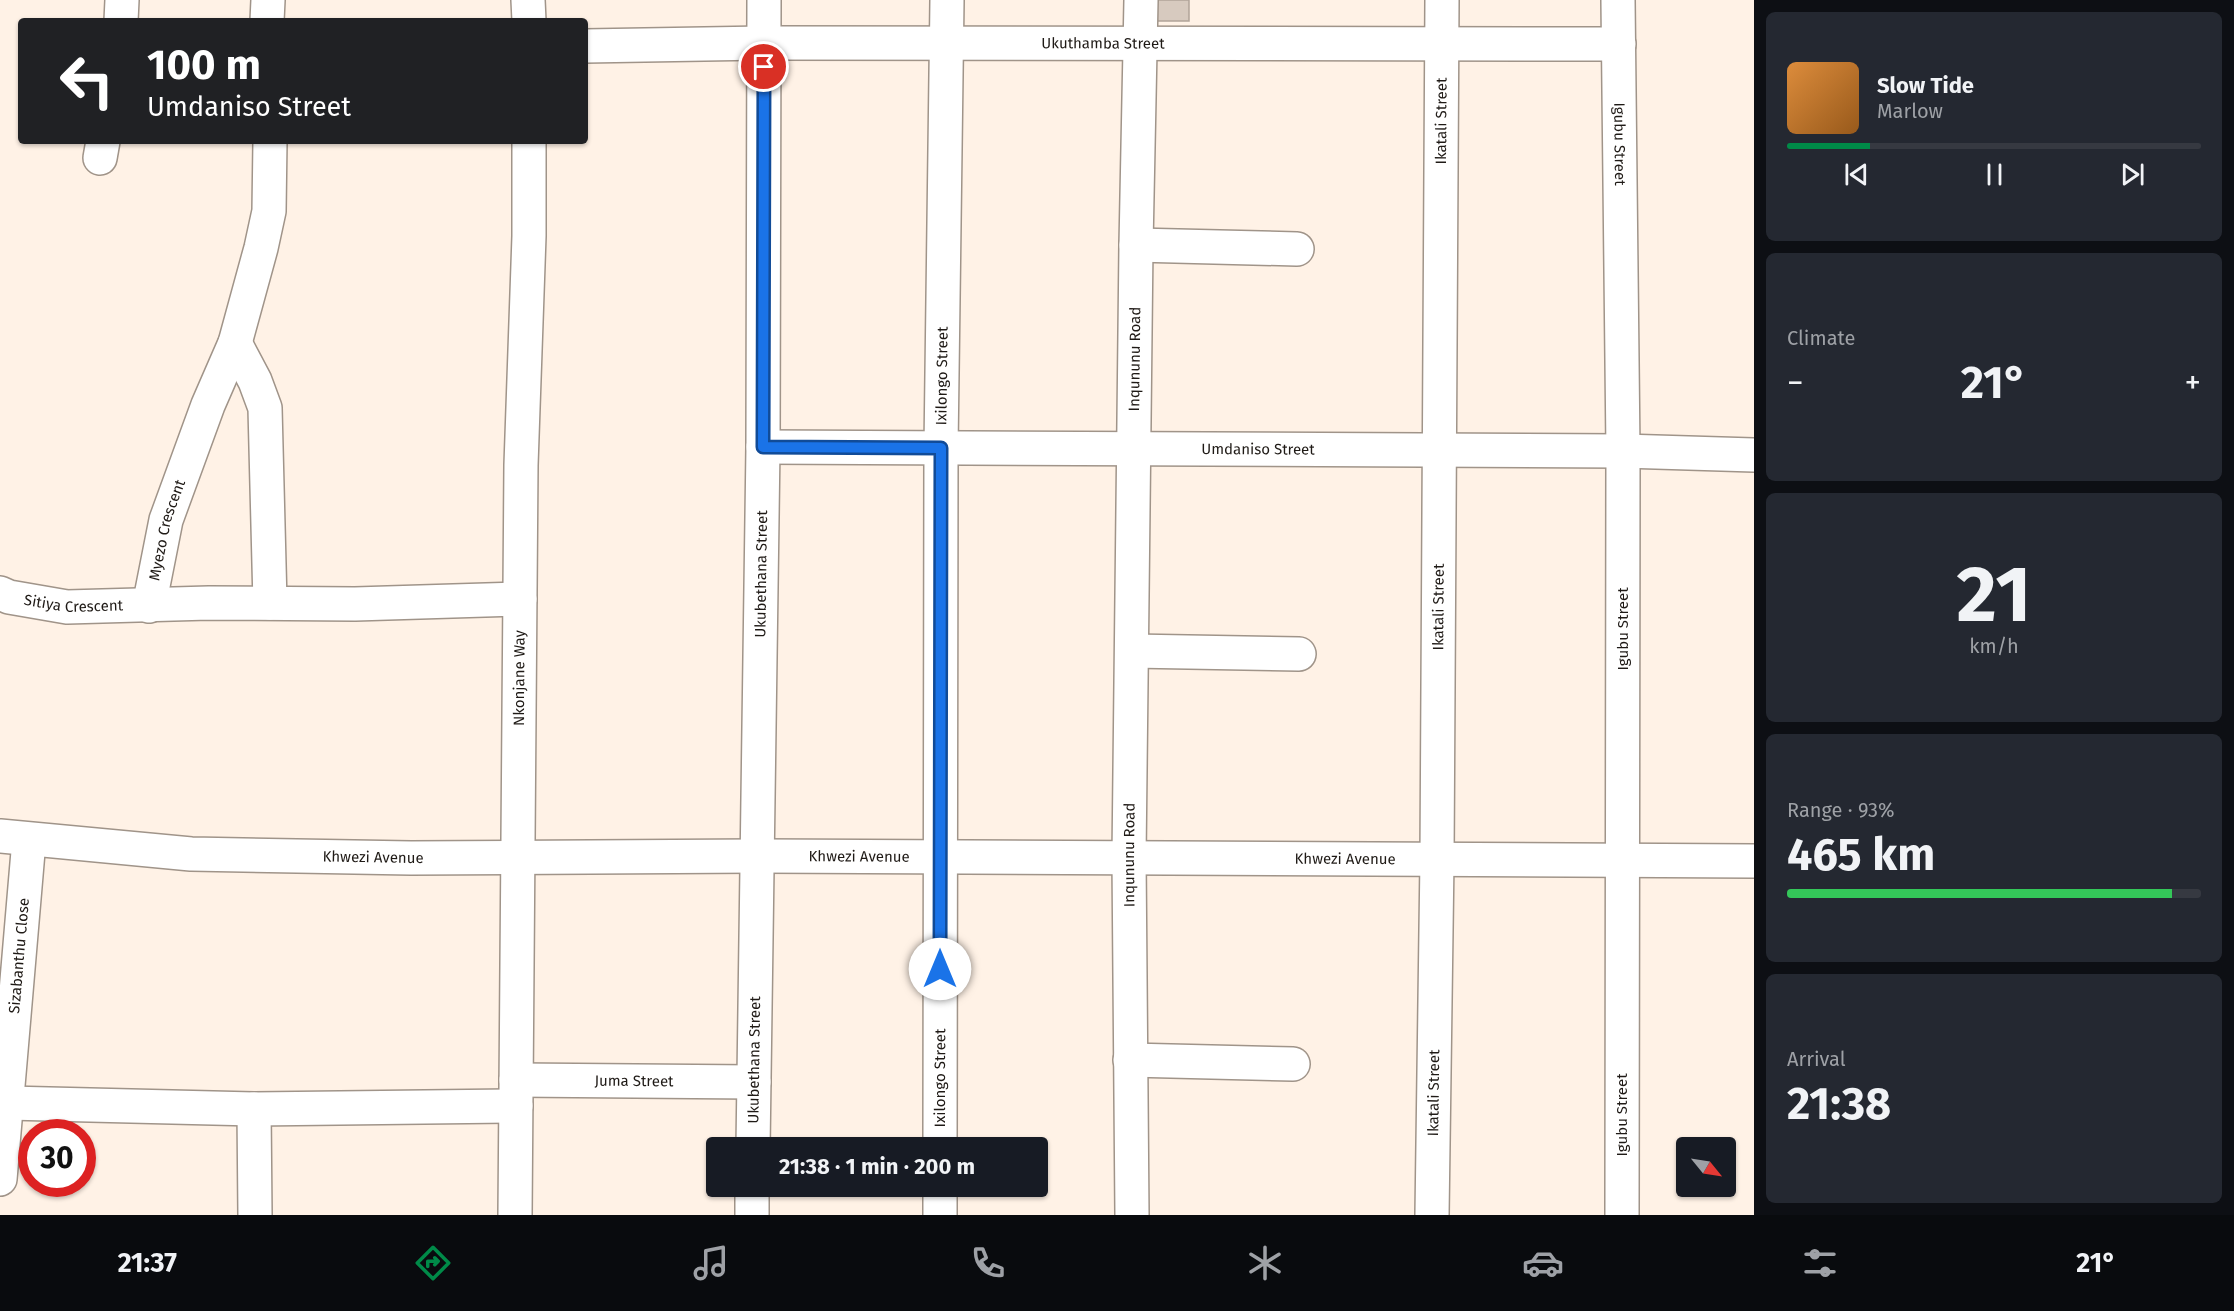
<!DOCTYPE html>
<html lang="en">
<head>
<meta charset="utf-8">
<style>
	:root { --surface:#171b24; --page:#242831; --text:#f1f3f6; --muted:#9ea1a6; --line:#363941; --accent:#008a48 }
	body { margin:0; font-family:"Fira Sans",sans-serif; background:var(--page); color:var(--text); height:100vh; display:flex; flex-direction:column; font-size:22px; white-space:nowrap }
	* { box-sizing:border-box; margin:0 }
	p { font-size:20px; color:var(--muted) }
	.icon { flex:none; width:33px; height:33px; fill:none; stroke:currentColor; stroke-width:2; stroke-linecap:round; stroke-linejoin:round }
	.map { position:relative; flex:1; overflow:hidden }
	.side { display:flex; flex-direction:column; gap:12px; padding:12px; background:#0d0f14; width:480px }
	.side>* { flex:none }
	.top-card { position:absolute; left:18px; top:18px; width:570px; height:126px; border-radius:6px; box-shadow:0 2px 4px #0004; background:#202124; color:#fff; overflow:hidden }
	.needle { width:39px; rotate:120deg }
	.tools { position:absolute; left:1676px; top:1137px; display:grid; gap:12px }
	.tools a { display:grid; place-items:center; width:60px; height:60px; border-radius:6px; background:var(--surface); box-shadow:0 2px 4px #0004; font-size:30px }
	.speed { position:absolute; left:18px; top:1119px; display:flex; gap:12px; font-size:30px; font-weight:700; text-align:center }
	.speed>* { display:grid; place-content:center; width:78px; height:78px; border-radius:50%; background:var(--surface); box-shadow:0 2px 4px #0004; line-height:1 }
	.speed .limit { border:9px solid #d22; background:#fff; color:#111 }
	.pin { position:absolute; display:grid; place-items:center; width:51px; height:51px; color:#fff; margin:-26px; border:3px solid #fff; border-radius:50%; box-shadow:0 2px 6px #0007 }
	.me { position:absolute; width:66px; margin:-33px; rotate:0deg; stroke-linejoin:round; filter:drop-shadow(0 0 4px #0008) }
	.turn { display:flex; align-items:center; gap:21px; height:126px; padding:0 30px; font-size:27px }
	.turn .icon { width:78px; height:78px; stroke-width:2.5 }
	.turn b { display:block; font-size:42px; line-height:51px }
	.big { font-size:45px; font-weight:700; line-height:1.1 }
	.side .tile { flex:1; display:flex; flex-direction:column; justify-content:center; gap:9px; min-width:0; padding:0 21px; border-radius:9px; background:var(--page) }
	.side .dial { align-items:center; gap:0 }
	.dial b { font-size:78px; line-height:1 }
	.song { display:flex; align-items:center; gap:18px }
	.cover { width:72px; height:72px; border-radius:9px; background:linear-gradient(135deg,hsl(30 70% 55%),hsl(30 70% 35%)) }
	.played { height:6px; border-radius:3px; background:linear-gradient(90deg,var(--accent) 20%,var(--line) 20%) }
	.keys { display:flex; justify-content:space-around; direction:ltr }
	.heat { display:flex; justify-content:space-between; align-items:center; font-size:33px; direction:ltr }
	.charge { height:9px; border-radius:4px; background:linear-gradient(90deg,#34c759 93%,var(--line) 0) }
	.trip { position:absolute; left:706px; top:1137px; width:342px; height:60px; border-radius:6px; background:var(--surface); box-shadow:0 2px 4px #0004; font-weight:700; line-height:60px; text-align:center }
	.dock { display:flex; height:96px; justify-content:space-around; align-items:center; background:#090b0e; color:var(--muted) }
	.dock .icon { width:42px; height:42px }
	.dock .active { color:var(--accent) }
	.dock b { font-size:27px; color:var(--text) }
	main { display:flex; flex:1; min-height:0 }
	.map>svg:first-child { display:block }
</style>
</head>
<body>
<main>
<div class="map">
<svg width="1754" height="1215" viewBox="0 0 1754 1215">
	<rect width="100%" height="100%" fill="#fff2e6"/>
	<path fill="#d7cabf" stroke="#b1a499" stroke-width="1.5" d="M1157,0h32v21h-32z"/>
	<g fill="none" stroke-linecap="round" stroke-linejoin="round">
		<defs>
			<g id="street">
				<path d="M528,0l1,21"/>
				<path id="s1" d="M1618,0l5,451 -1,764"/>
				<path d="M121,21l1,-21"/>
				<path d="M267,21l1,-21"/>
				<path id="s2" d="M585,46l179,-3 855,1"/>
				<path d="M100,158l3,-17"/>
				<path d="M1136,245l161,4"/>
				<path d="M235,343l20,38 10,27 5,195"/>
				<path id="s3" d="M763,447l860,4 131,4"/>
				<path id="s4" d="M0,593l9,4 58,10 142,-4 146,1 165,-5"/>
				<path id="s5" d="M149,606l17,-86 42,-115 27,-62 26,-95 8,-37 1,-70"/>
				<path d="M1132,651l167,3"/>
				<path id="s6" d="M0,836l191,18 220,4 346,-2 997,5"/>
				<path d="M1130,1060l163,4"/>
				<path id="s7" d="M516,1080l238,2"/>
				<path d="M8,1103l246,6 262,-3"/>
				<path d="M254,1109l1,106"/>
				<path id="s8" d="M753,1148l10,-701 1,-447"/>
				<path id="s9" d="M940,1148l1,-700 6,-448"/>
				<path id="s10" d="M0,1179l29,-339"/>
				<path id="s11" d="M515,1215l6,-750 8,-229v-95"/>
				<path d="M752,1215v-29"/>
				<path d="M940,1215v-29"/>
				<path id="s12" d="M1132,1215l-3,-357 7,-613 5,-245"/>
				<path id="s13" d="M1432,1215l5,-356 5,-859"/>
			</g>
		</defs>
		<use href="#street" stroke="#a09489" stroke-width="36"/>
		<use href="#street" stroke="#fff" stroke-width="33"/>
	</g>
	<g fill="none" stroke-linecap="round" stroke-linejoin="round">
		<defs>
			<path id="route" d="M764,67l-1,380 178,1 -1,521"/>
		</defs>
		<use href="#route" stroke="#114b97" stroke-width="15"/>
		<use href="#route" stroke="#1a73e8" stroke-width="10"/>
	</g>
	<g text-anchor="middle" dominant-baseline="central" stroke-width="5" stroke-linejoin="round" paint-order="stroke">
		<g font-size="15" fill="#1f1a16" stroke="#fff">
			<text stroke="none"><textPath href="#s2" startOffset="518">Ukuthamba Street</textPath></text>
			<text stroke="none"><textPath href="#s13" startOffset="1094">Ikatali Street</textPath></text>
			<text stroke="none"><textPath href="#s1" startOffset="144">Igubu Street</textPath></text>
			<text stroke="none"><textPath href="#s12" startOffset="856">Inqununu Road</textPath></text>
			<text stroke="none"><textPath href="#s9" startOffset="772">Ixilongo Street</textPath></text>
			<text stroke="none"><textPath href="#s3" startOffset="495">Umdaniso Street</textPath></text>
			<text stroke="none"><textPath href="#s5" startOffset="78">Myezo Crescent</textPath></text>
			<text stroke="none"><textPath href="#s8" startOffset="574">Ukubethana Street</textPath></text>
			<text stroke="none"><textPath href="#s4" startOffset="75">Sitiya Crescent</textPath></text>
			<text stroke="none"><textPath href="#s13" startOffset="608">Ikatali Street</textPath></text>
			<text transform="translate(1623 629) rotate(-90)">Igubu Street</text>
			<text stroke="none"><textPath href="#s11" startOffset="537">Nkonjane Way</textPath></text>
			<text stroke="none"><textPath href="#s12" startOffset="360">Inqununu Road</textPath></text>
			<text stroke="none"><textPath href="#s6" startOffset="374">Khwezi Avenue</textPath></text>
			<text stroke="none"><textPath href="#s6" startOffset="860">Khwezi Avenue</textPath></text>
			<text stroke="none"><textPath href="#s6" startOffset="1346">Khwezi Avenue</textPath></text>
			<text stroke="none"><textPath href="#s10" startOffset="224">Sizabanthu Close</textPath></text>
			<text stroke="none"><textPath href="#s8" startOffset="88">Ukubethana Street</textPath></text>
			<text stroke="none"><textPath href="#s9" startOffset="70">Ixilongo Street</textPath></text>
			<text stroke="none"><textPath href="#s7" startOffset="118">Juma Street</textPath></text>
			<text stroke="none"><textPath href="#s13" startOffset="122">Ikatali Street</textPath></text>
			<text transform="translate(1622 1115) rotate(-90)">Igubu Street</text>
		</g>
	</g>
</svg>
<div class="tools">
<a><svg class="needle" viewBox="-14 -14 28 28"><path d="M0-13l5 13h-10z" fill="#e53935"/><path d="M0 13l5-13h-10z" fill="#9ea1a6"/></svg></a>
</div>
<div class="speed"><div class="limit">30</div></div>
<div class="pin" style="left:764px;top:67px;background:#d93025"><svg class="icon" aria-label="arrive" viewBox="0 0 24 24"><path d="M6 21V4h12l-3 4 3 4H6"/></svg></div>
<svg class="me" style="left:940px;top:969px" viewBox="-20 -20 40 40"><circle r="19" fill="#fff"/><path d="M0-13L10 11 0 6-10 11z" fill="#1a73e8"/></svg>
<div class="trip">21:38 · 1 min · 200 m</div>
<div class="top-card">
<div class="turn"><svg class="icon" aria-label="left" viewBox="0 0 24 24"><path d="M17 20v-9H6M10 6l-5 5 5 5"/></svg><div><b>100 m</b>Umdaniso Street</div></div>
</div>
</div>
<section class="side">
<div class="tile">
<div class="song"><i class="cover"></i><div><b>Slow Tide</b><p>Marlow</p></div></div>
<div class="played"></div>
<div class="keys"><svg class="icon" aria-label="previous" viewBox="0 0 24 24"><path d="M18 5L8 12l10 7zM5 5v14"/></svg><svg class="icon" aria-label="pause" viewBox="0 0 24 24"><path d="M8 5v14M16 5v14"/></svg><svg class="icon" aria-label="next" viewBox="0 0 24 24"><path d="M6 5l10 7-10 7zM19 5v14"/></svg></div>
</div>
<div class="tile"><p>Climate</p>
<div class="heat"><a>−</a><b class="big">21°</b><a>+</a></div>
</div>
<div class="tile dial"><b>21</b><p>km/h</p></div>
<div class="tile"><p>Range · 93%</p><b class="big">465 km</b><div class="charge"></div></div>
<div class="tile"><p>Arrival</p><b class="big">21:38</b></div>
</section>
</main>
<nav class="dock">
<b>21:37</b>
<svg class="icon active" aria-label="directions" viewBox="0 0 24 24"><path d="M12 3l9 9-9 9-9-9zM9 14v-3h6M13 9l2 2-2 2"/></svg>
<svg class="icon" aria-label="music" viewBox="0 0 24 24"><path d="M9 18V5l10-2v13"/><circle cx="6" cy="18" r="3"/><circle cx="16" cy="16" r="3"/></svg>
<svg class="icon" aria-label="phone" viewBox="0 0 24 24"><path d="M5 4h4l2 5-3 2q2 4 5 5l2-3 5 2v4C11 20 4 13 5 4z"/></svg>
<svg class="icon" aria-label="climate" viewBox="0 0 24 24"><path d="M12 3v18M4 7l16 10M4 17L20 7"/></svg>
<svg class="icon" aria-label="car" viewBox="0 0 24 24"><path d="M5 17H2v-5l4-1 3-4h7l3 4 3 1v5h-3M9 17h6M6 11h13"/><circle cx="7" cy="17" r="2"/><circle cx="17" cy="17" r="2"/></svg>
<svg class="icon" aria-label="filters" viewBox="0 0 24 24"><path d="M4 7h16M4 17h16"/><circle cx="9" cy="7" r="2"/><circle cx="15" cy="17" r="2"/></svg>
<b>21°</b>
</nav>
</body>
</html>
